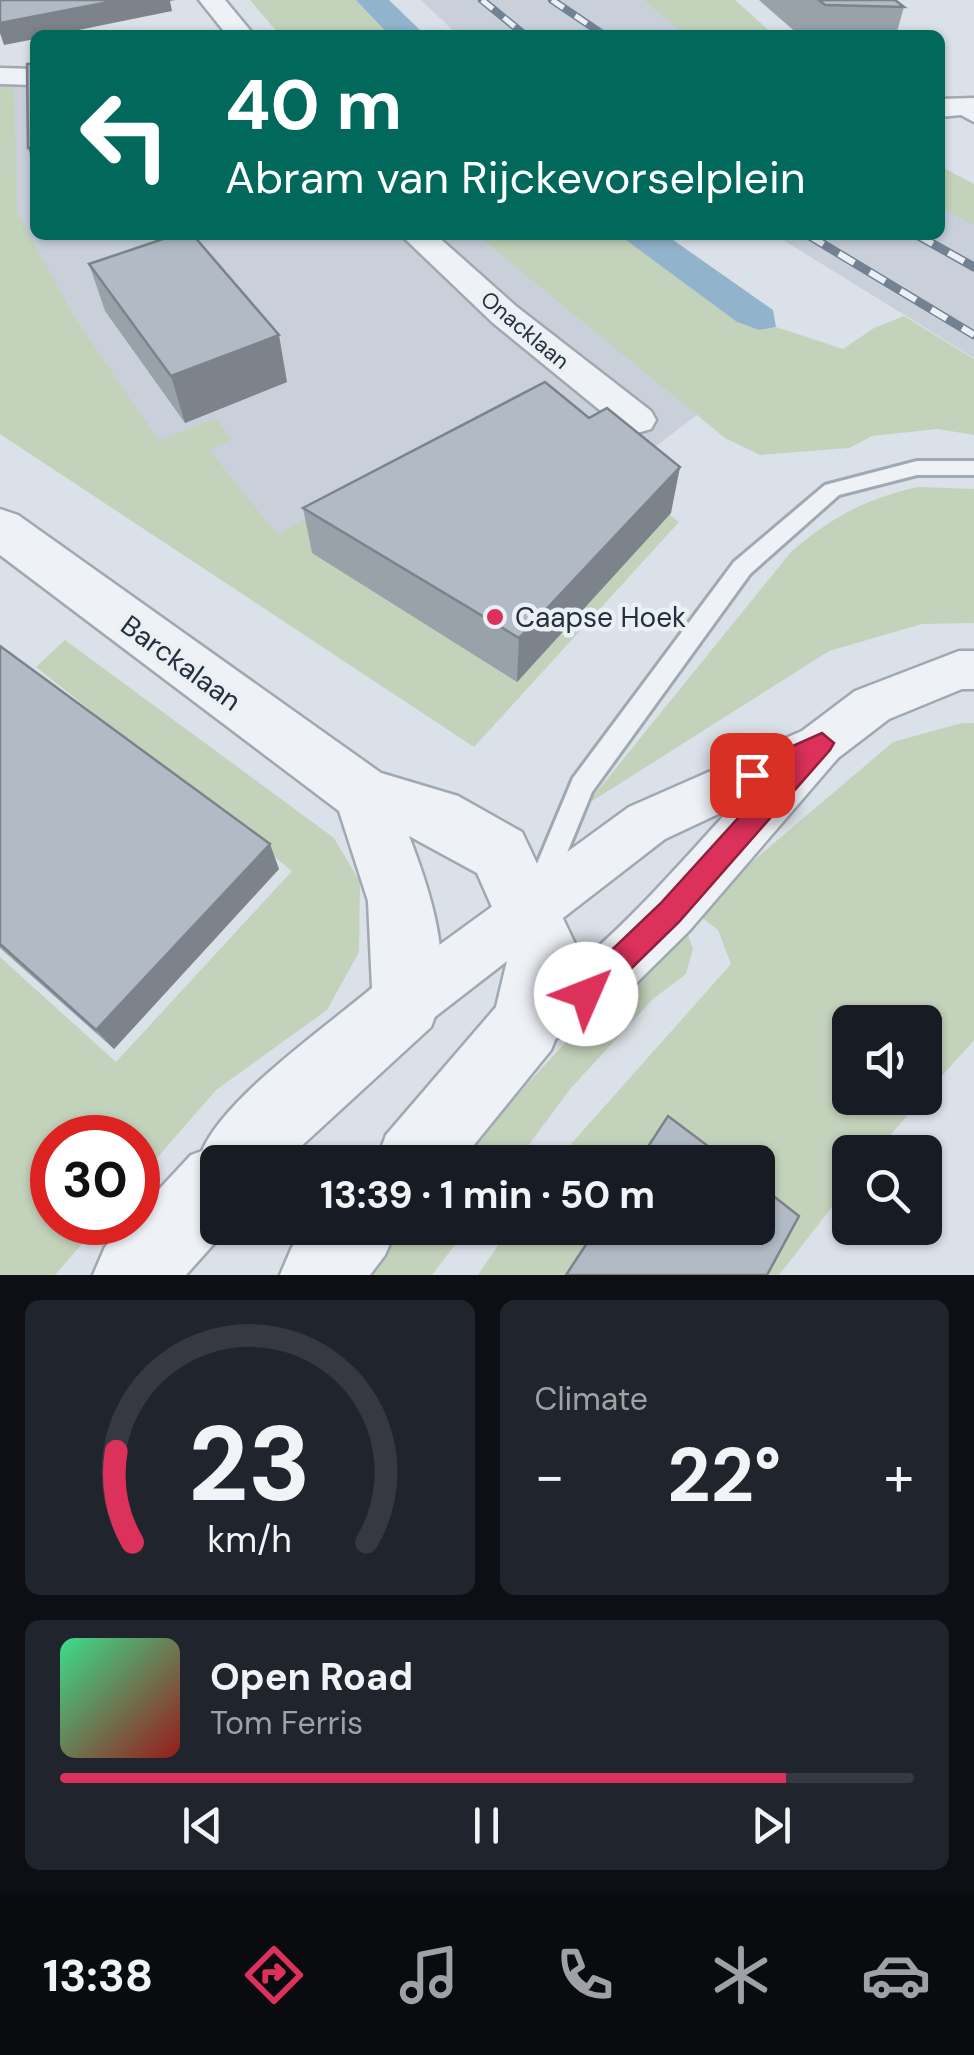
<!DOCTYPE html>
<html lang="en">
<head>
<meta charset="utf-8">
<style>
	:root { --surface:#171b24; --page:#20242c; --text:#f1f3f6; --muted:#9ea1a6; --line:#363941; --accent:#dc315a }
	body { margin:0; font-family:"DM Sans",sans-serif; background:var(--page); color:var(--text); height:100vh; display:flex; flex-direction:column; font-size:38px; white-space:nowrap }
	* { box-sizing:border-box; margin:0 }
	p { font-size:32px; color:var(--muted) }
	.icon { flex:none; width:55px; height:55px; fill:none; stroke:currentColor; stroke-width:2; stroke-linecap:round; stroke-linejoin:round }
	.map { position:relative; height:1275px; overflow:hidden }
	.details { display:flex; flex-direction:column; gap:25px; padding:25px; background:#0d0f14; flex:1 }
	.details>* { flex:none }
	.hud { position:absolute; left:30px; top:30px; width:915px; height:210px; border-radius:15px; box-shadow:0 2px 8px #0004; background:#00695c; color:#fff; overflow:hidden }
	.buttons { position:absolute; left:832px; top:1005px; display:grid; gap:20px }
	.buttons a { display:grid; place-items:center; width:110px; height:110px; border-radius:15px; background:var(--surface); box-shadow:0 2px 8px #0004; font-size:50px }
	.speed { position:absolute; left:30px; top:1115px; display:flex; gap:20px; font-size:50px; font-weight:700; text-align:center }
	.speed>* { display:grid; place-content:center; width:130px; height:130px; border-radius:50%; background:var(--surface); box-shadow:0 2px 8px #0004; line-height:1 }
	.speed .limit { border:15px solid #d22; background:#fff; color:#111 }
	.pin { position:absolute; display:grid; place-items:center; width:85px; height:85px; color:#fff; margin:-42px; border-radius:20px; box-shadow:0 5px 15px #0006 }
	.me { position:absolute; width:110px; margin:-55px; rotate:46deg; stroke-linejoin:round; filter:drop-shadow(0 0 8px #0008) }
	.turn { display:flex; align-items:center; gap:35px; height:210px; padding:0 30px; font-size:45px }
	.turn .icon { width:130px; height:130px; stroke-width:2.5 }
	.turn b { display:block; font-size:70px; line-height:85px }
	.big { font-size:75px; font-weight:700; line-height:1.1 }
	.details .widget { flex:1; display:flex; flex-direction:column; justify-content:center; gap:15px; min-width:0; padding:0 35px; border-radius:15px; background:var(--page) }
	.details .dial { align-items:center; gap:0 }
	.dial svg { height:260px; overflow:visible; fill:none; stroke:var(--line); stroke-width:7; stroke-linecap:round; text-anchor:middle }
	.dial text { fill:var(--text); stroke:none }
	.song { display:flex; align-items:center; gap:30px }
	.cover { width:120px; height:120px; border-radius:15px; background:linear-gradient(135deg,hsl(150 70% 55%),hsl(0 70% 35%)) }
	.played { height:10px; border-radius:5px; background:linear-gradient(90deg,var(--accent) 85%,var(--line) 85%) }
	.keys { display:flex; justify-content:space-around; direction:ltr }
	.heat { display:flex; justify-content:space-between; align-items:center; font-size:55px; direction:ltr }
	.details .tiles { flex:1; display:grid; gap:25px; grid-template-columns:1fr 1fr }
	.widget:last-child { grid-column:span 2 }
	.trip { position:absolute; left:200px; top:1145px; width:575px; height:100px; border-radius:15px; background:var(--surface); box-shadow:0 2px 8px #0004; font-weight:700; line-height:100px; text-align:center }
	.tab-bar { display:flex; height:160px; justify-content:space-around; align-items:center; background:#090b0e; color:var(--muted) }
	.tab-bar .icon { width:70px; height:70px }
	.tab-bar .current { color:var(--accent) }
	.tab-bar b { font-size:45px; color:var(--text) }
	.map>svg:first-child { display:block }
</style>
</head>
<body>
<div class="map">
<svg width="974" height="1275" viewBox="0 0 974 1275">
	<rect width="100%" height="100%" fill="#dbe1e8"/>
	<path fill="#c9d0da" d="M421,0h259l39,35h-261z
		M0,86h35v149h458l205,179 -187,143 -212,20 -259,-238 -40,-112z
		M940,188l34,20v150l-199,-123h165z"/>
	<path fill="#c3d2bb" d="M250,0h106l33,35h-109z
		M644,0h91l39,35h-90z
		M0,86h14l3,126 58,106 84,123 56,-23 17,21 -23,11 68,84 235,-123 22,-4 145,115 -205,225 -474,-313z
		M940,166l34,18v41l-34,-17z
		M477,235h142l118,87 22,8 17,-3 67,22 31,-21 30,-12 70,43v76l-36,-6 -66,7 -23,12 -89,7 -35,-17z
		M918,487l56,2v134l-52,1 -93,27 -243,154 205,-253c39,-34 76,-54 127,-65z
		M65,640l269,198 26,44 -1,70 -32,58 -111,80 -78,90v-42h-86v84l48,1 -45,52h-55v-318l116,105 176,-191 -256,-204z
		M962,723h12v317l-49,55v-73h-75v76h73l-48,54h-25v32l-71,91h-301l32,-47h248v-66h-203l176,-198 -13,-34 -24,-19 199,-169z
		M687,932l6,17 -7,25 -33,25 -82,89 -55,74h-56c70,-83 140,-163 227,-230z
		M405,1228h63l-36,47h-66z"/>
	<path fill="#92b3cc" d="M356,0h33l36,35h-36z
		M619,235h47l107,75 3,17 -17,3 -22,-8z"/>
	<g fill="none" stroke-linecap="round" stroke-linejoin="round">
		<defs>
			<path id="service" d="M917,461h57v14h-57l-78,20 -89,79 -158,218 -44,107 -9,3 -9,-3 -4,-9 47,-112 161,-216 91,-77z"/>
			<path id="minor" d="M199,0h26l29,35h-27z
				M0,68l35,1v16l-35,-1z
				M974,98v24l-13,-7 -21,2v-18z
				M401,235h35l81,72 134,104 5,9 -5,9 -14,4 -14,-4 -130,-106z
				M959,651h15v38h-12l-73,30 -51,39 -149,173 -83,82 -80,41 -20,-9 -9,-20c15,-35 43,-32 71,-53 60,-47 111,-108 163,-164l-66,31 -238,184 -20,8 -20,-8 -8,-20 8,-20 242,-176 173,-76 53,-40z"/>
			<path id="tertiary" d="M0,509l18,6 363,258 77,23 64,36 55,116 -16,77 -10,25 -91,112h-84l10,-27 110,-128 14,-59 -33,-75 -68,-37c22,57 47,132 22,191l-147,135h-66v66h10l-42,47h-93l12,-28 23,-25h10v-10l53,-57 11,-4c22,-53 124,-124 170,-163l-4,-87 -29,-90 -339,-256z
				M308,1228h89l-12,27 -15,20h-90l12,-28z"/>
		</defs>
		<use href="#service" stroke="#a0a8b2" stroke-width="6"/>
		<use href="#minor" stroke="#a0a8b2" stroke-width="5"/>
		<use href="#tertiary" stroke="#a0a8b2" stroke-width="5"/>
		<use href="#service" fill="#eef2f6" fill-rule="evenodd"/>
		<use href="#minor" fill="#eef2f6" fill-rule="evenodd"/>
		<use href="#tertiary" fill="#eef2f6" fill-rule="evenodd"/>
		<defs>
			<path id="rail-far1" d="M482,0l43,35
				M552,0l52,35"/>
			<path id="rail" d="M808,235l166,100
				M917,235l57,32"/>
		</defs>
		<use href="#rail-far1" stroke="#738293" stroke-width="8"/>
		<use href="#rail" stroke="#738293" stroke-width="9"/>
		<use href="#rail-far1" stroke="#ebf0f5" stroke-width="5" stroke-dasharray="14" stroke-linecap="butt"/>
		<use href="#rail" stroke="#ebf0f5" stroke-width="6" stroke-dasharray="18" stroke-linecap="butt"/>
	</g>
	<path fill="#99a1a9" d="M759,0h136l9,7 -8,28h-97z
		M89,264l198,118 -102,41 -80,-112z
		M589,418l82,95 -154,169 -205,-129 -9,-45z
		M0,646l279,223 -165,180 -114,-101z"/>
	<path fill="#7d838a" d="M119,0h56l-5,1 2,10 -118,24h-19v4l-31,6 -4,-12v-10z
		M28,148h7v20z
		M279,335l8,47 -102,41 -14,-47z
		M680,467l-9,46 -154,169 2,-44z
		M270,844l9,25 -165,180 -18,-19z"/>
	<path fill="#b2bbc5" stroke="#7d838a" stroke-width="2.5" d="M0,0h119l-119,23z
		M819,0h76l9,7 -79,-2z
		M35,63v85h-7l-1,-84z
		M175,235h18l86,100 -108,41 -82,-112z
		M545,382l44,36 18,-10 73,59 -161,171 -216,-130z
		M0,646l270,198 -174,186 -96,-86z
		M668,1116l61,46h-91z
		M758,1184l41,32 -32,59h-201l31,-47h161z"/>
	<path fill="#dc315a" stroke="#8f203a" stroke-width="2.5" d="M822,733l12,10 -4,7 -151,172 -83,81 -10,5 -10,-5 -4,-9 4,-10 84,-80 117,-129 -25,11 -9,-3 -4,-8 4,-7z"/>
	<circle fill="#dc315a" stroke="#ebf0f5" stroke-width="4" cx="495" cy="617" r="10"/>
	<g text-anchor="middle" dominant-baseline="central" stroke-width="9" stroke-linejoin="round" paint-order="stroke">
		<g font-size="22" fill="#24303f" stroke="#ebf0f5">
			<text transform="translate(525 330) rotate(40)">Onacklaan</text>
		</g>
		<g font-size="28" fill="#24303f" stroke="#ebf0f5" text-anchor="start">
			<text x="515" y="617">Caapse Hoek</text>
		</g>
		<g font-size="28" fill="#24303f" stroke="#ebf0f5">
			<text transform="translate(181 663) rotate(36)">Barckalaan</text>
		</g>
	</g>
</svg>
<div class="buttons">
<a><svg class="icon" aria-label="sound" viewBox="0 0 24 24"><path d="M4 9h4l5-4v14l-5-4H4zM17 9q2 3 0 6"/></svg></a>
<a><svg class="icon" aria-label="search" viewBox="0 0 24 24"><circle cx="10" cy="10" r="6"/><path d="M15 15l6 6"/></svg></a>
</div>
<div class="speed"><div class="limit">30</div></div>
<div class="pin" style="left:752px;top:775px;background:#d93025"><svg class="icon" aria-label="arrive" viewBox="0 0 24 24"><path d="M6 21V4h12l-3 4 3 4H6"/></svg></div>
<svg class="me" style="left:586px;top:994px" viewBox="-20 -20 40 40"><circle r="19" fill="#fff"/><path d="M0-13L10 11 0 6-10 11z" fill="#dc315a"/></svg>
<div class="trip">13:39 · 1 min · 50 m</div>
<div class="hud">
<div class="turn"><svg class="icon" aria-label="left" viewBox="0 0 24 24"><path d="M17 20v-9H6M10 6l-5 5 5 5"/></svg><div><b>40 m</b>Abram van Rijckevorselplein</div></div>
</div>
</div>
<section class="details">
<div class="tiles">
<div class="widget dial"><svg viewBox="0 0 100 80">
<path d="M14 69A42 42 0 1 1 86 69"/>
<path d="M14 69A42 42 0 0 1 9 41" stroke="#dc315a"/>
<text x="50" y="56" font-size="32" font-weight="700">23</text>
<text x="50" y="72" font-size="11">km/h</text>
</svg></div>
<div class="widget"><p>Climate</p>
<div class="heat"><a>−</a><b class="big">22°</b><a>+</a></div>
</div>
<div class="widget">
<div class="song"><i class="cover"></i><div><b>Open Road</b><p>Tom Ferris</p></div></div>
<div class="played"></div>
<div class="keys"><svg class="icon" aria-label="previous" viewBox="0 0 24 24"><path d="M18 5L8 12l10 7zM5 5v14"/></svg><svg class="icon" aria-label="pause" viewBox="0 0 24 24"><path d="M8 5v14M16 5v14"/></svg><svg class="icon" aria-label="next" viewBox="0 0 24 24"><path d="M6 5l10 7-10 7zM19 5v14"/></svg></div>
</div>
</div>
</section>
<nav class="tab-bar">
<b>13:38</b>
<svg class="icon current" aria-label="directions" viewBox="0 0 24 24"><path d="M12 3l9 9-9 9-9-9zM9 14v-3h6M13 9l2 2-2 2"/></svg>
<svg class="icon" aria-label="music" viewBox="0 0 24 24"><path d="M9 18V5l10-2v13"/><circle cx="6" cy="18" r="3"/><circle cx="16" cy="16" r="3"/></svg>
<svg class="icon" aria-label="phone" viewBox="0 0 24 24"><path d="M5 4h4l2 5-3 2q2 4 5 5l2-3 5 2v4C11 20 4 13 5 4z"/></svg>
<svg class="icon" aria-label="climate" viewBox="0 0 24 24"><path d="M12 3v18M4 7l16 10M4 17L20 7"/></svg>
<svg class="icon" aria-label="car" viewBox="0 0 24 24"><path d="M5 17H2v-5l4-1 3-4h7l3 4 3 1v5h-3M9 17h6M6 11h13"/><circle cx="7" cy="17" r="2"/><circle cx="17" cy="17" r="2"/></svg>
</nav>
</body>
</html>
